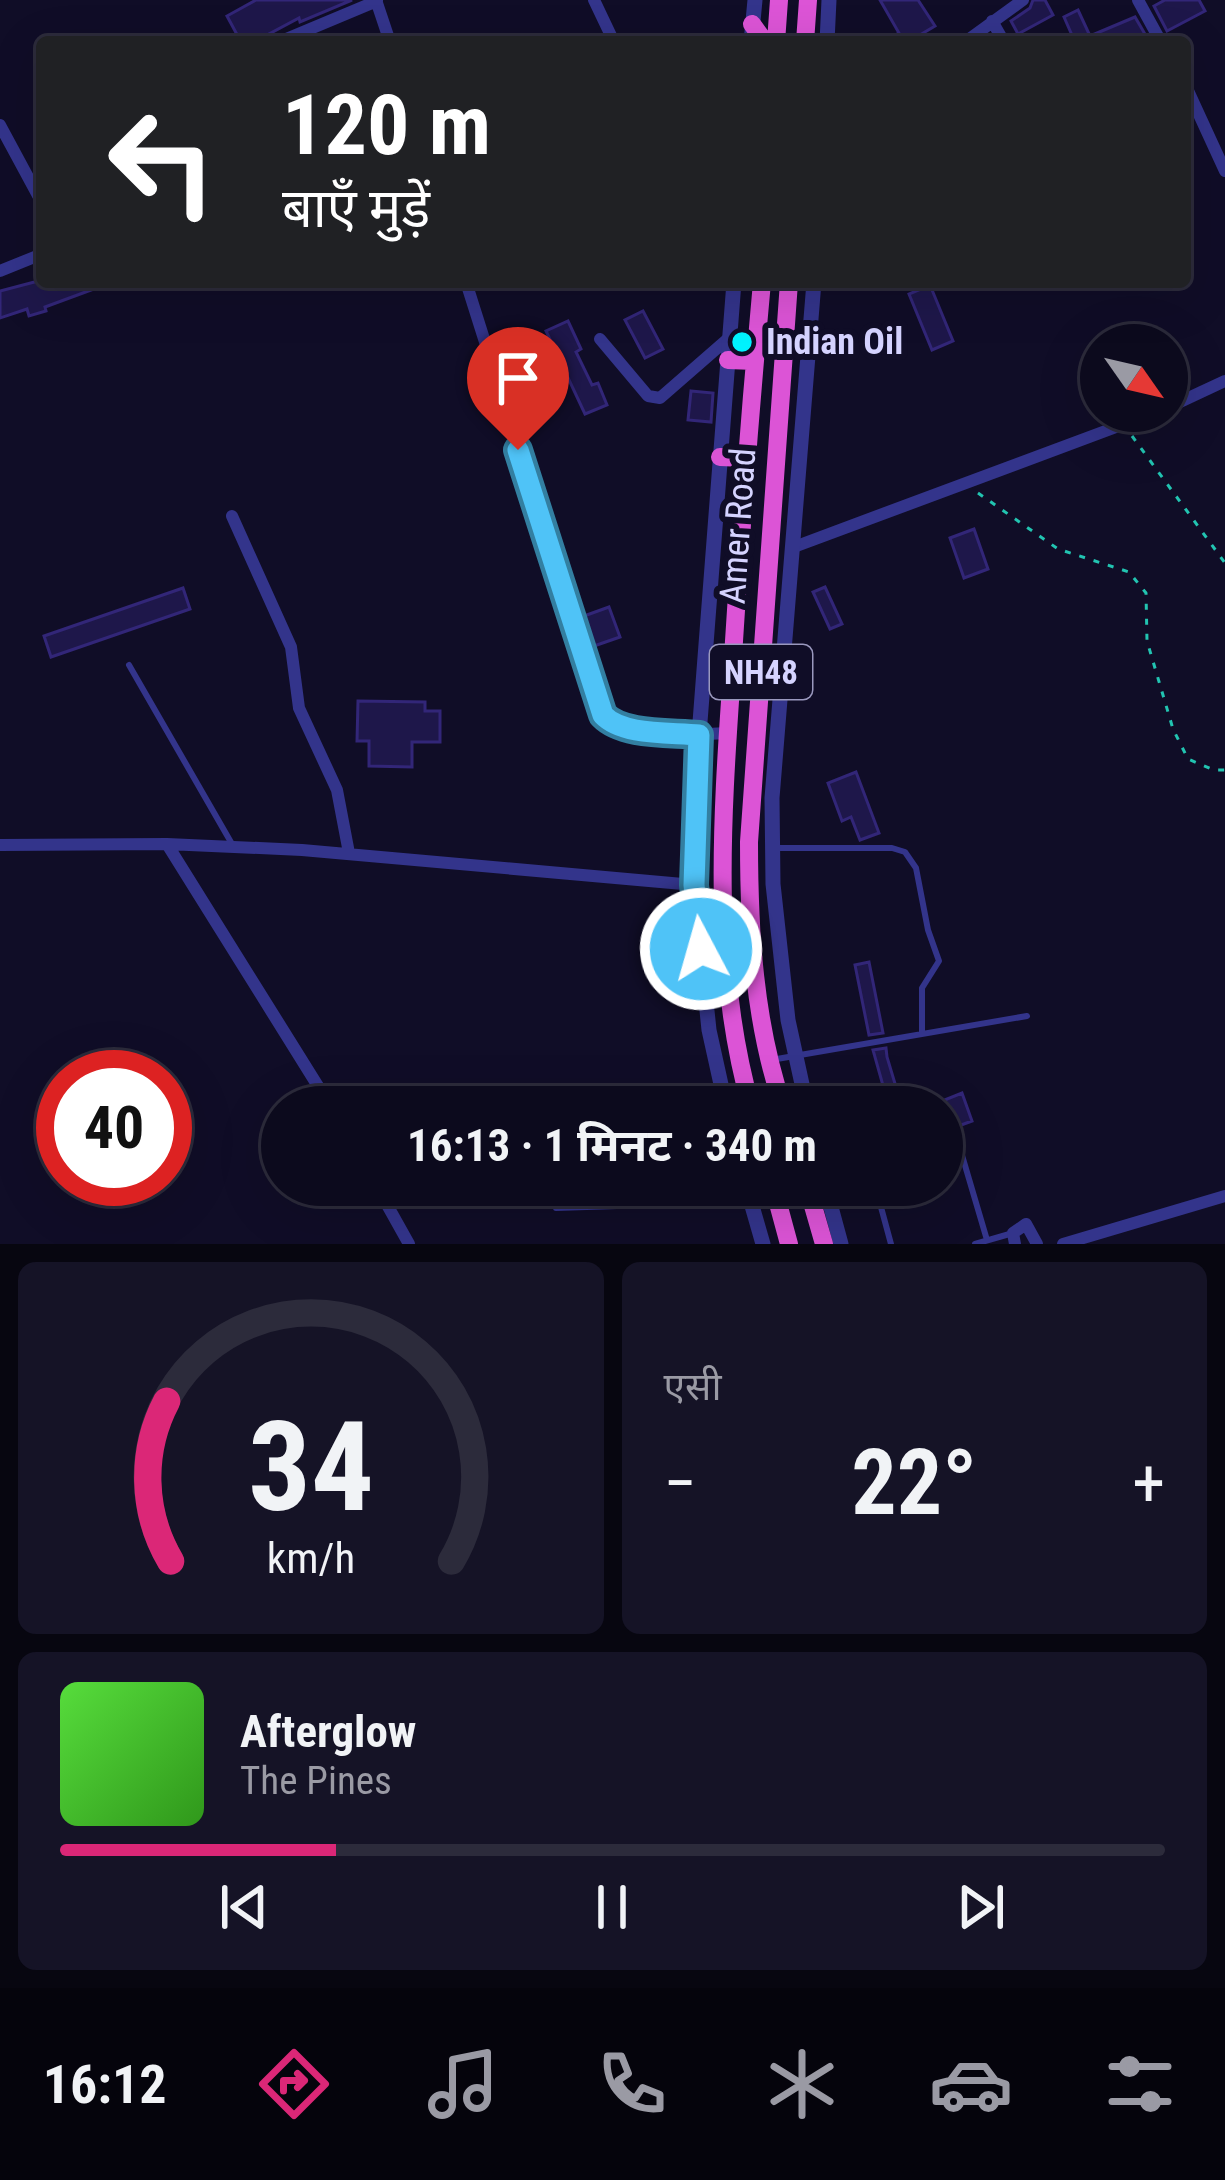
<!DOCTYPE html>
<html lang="hi">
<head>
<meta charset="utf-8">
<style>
	:root { --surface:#0c0a1d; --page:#151326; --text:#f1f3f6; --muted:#9a9aa4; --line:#2c2b3b; --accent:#db2777 }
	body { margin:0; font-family:"Roboto Condensed","Noto Sans Devanagari",sans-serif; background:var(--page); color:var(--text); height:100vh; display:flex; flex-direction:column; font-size:45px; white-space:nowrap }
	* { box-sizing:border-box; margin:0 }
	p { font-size:39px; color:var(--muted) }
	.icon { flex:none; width:66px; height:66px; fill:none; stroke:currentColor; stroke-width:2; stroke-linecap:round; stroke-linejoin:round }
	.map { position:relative; height:1244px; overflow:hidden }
	.panel { display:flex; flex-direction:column; gap:18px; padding:18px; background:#070610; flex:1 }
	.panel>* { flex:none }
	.hud { position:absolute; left:36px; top:36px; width:1155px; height:252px; border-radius:12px; box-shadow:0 12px 48px #0002,0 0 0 3px var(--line); background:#202124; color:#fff; overflow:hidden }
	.needle { width:78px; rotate:124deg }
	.tools { position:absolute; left:1080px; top:324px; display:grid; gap:24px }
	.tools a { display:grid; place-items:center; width:108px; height:108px; border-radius:50%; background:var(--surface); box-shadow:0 12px 48px #0002,0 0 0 3px var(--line); font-size:60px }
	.speed { position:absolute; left:36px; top:1050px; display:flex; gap:24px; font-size:60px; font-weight:700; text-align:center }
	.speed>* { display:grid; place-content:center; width:156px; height:156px; border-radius:50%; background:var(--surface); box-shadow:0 12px 48px #0002,0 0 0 3px var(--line); line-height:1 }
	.speed .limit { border:18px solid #d22; background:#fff; color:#111 }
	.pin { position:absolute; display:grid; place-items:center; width:102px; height:102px; color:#fff; margin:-123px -51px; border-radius:50% 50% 50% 0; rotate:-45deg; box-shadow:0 0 12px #0007 }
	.pin .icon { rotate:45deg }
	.me { position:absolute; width:132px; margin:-66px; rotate:354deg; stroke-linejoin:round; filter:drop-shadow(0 0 9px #0008) }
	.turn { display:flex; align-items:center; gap:42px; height:252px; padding:0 48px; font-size:54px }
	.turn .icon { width:156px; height:156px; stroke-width:2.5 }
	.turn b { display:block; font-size:84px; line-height:102px }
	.big { font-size:90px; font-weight:700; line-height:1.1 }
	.panel .tile { flex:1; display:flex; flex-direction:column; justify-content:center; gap:18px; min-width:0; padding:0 42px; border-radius:18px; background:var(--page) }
	.panel .dial { align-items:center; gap:0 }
	.dial svg { height:312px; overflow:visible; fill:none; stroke:var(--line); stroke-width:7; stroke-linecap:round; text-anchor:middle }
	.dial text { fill:var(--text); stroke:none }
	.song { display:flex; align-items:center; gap:36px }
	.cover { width:144px; height:144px; border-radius:18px; background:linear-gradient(135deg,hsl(110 70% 55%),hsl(110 70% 35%)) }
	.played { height:12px; border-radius:6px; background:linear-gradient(90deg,var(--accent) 25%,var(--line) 25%) }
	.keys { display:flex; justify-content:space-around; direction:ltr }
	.heat { display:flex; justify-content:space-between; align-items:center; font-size:66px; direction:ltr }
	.panel .tiles { flex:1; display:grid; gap:18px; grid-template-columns:1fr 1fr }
	.tile:last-child { grid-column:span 2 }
	.trip { position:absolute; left:261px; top:1086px; width:702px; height:120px; border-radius:60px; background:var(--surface); box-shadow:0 12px 48px #0002,0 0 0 3px var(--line); font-weight:700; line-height:120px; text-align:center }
	.tabs { display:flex; height:192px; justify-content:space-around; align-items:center; background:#05040c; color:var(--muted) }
	.tabs .icon { width:84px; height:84px }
	.tabs .active { color:var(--accent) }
	.tabs b { font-size:54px; color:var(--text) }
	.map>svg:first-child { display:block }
</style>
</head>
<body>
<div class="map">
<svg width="1225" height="1244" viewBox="0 0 1225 1244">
	<rect width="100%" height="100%" fill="#100d27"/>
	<path fill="#1e174a" stroke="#322678" stroke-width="3" d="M256,0h96l-52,22 -1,-4 -45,24h-13l-14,-26z
		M880,0h38l17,26 -27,16h-27l18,-9z
		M1033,0h12l8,15 -35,19 -7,-13 19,-13z
		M1165,0h34l6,11 -38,20 -13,-25z
		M1078,10l12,26 45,-19 14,24 -74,1 -11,-25z
		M42,280v2l68,1 -65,24 1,4 -17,5 -2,-7 -27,9v-27z
		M930,285l23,56 -21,9 -23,-56z
		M643,311l20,38 -18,9 -20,-38z
		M568,321l13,28 -5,3 16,33 6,-2 9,22 -22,9 -39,-83z
		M691,391l22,2 -2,29 -23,-2z
		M974,529l14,40 -24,9 -14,-40z
		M825,587l17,37 -12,5 -17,-37z
		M183,588l7,21 -139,48 -7,-21z
		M609,607l11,30 -26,9 -10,-30z
		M358,701l67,1v9h15v31h-28v25l-43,-1v-25h-12z
		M856,772l23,61 -19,7 -9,-23 -9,4 -14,-38z
		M869,962l14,71 -14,2 -14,-70z
		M886,1048l1,9 15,50h-13l-16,-57z
		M962,1093l10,28 -30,11v-31z"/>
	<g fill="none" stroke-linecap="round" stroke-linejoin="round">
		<path stroke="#22c4b1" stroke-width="3" stroke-dasharray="6 9" stroke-linecap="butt" d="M1132,436l93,127
			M978,493l80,56 71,23 17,21 1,48 26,88 15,30 26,11h11"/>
		<path stroke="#33348b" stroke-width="6" d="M129,665l103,179
			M774,848h118l13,4 11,16 12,62 11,31 -17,27v46
			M771,1060l256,-44
			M942,1142l17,3 28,95
			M875,1185l16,59
			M556,1208l61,-2 65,-21
			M975,1244l38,-11"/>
		<path stroke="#33348b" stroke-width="12" d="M376,0l14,42
			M594,0l20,42
			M1138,0l23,42
			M992,21l12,21
			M279,42l98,-41
			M965,42l58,-42
			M1185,84l40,87
			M0,125l42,78
			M0,271l42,-17
			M466,282l137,433c21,21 95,20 125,18
			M600,339l48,57 12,2 70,-61
			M1167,408l58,-27
			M232,516l59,131 8,61 38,82 12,63
			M794,547l365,-136
			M167,844l164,263
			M0,845l167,-1 135,6 392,35
			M376,1185l33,59
			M1015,1244l-2,-11 13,-9 11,20
			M1063,1244l162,-48"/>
		<path stroke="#33348b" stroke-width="15" d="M751,42l4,-42
			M827,42l2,-42
			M726,1107l-17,-77 -15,-145 5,-150 35,-453
			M807,1107l-19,-87 -15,-136 -1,-86 42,-516
			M746,1185l17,59
			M825,1185l16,59"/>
		<path stroke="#dc54d6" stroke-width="18" d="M752,24l13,18
			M776,42l3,-42
			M805,42l3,-42
			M728,360l27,1
			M720,457l25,1
			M751,1107c-40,-141 -29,-290 -19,-435 8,-130 18,-260 30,-390
			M783,1107c-29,-85 -34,-176 -34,-265l40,-560
			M773,1185l16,59
			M807,1185l17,59"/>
	</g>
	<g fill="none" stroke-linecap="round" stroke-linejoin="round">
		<defs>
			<path id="route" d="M518,450l85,265c20,21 68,17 96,20l-5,150 7,64"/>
		</defs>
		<use href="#route" stroke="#337fa1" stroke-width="30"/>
		<use href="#route" stroke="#4fc3f7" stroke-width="21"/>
	</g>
	<circle fill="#00f2fe" stroke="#100d27" stroke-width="4.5" cx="742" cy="342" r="12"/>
	<g text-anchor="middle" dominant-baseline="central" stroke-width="12" stroke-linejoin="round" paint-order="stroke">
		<rect fill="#100d27" stroke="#9a98be" stroke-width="3" x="710" y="645" width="102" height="54" rx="9"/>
		<g font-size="33" font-weight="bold" fill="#d5d3ff">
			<text x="761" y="672">NH48</text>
		</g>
		<g font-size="36" font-weight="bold" fill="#d5d3ff" stroke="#100d27" text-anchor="start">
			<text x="766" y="342">Indian Oil</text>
		</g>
		<g font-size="36" fill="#d5d3ff" stroke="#100d27">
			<text transform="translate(738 526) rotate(-86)">Amer Road</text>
		</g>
	</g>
</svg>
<div class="tools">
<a><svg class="needle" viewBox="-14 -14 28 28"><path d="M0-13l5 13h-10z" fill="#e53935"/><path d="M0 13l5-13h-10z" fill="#9a9aa4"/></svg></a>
</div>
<div class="speed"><div class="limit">40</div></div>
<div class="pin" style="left:518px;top:450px;background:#d93025"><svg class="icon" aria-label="arrive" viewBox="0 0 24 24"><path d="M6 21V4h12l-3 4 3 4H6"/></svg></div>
<svg class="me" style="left:701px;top:949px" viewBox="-20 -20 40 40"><circle r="17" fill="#4fc3f7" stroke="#fff" stroke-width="3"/><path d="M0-11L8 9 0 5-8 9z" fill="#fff"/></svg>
<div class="trip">16:13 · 1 मिनट · 340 m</div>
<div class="hud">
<div class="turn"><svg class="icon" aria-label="left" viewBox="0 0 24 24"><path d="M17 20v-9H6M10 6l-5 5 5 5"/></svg><div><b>120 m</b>बाएँ मुड़ें</div></div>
</div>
</div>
<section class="panel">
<div class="tiles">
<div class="tile dial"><svg viewBox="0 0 100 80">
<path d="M14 69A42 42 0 1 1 86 69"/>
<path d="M14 69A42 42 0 0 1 13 28" stroke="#db2777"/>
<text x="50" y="56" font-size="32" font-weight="700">34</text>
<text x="50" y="72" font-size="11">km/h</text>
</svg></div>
<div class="tile"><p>एसी</p>
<div class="heat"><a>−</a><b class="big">22°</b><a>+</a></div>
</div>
<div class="tile">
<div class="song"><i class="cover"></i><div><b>Afterglow</b><p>The Pines</p></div></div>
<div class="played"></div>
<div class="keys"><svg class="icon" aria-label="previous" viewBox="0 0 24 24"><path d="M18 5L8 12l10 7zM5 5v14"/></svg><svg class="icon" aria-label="pause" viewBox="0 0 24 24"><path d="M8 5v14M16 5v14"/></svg><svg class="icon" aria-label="next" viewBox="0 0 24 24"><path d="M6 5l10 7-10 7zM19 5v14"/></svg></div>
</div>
</div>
</section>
<nav class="tabs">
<b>16:12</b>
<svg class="icon active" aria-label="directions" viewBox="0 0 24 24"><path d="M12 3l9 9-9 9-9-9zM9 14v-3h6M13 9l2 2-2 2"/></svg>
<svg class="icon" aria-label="music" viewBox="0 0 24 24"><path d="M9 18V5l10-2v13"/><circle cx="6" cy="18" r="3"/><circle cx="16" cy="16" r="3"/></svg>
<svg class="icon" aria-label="phone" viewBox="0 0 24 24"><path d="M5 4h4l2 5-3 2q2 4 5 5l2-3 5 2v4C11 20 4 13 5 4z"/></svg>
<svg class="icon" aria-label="climate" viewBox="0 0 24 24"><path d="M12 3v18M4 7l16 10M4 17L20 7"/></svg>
<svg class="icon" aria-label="car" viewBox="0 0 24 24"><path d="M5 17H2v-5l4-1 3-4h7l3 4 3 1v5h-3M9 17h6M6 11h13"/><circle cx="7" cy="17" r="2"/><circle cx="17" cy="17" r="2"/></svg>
<svg class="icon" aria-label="filters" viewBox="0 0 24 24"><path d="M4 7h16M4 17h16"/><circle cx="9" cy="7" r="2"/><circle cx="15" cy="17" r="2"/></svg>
</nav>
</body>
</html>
